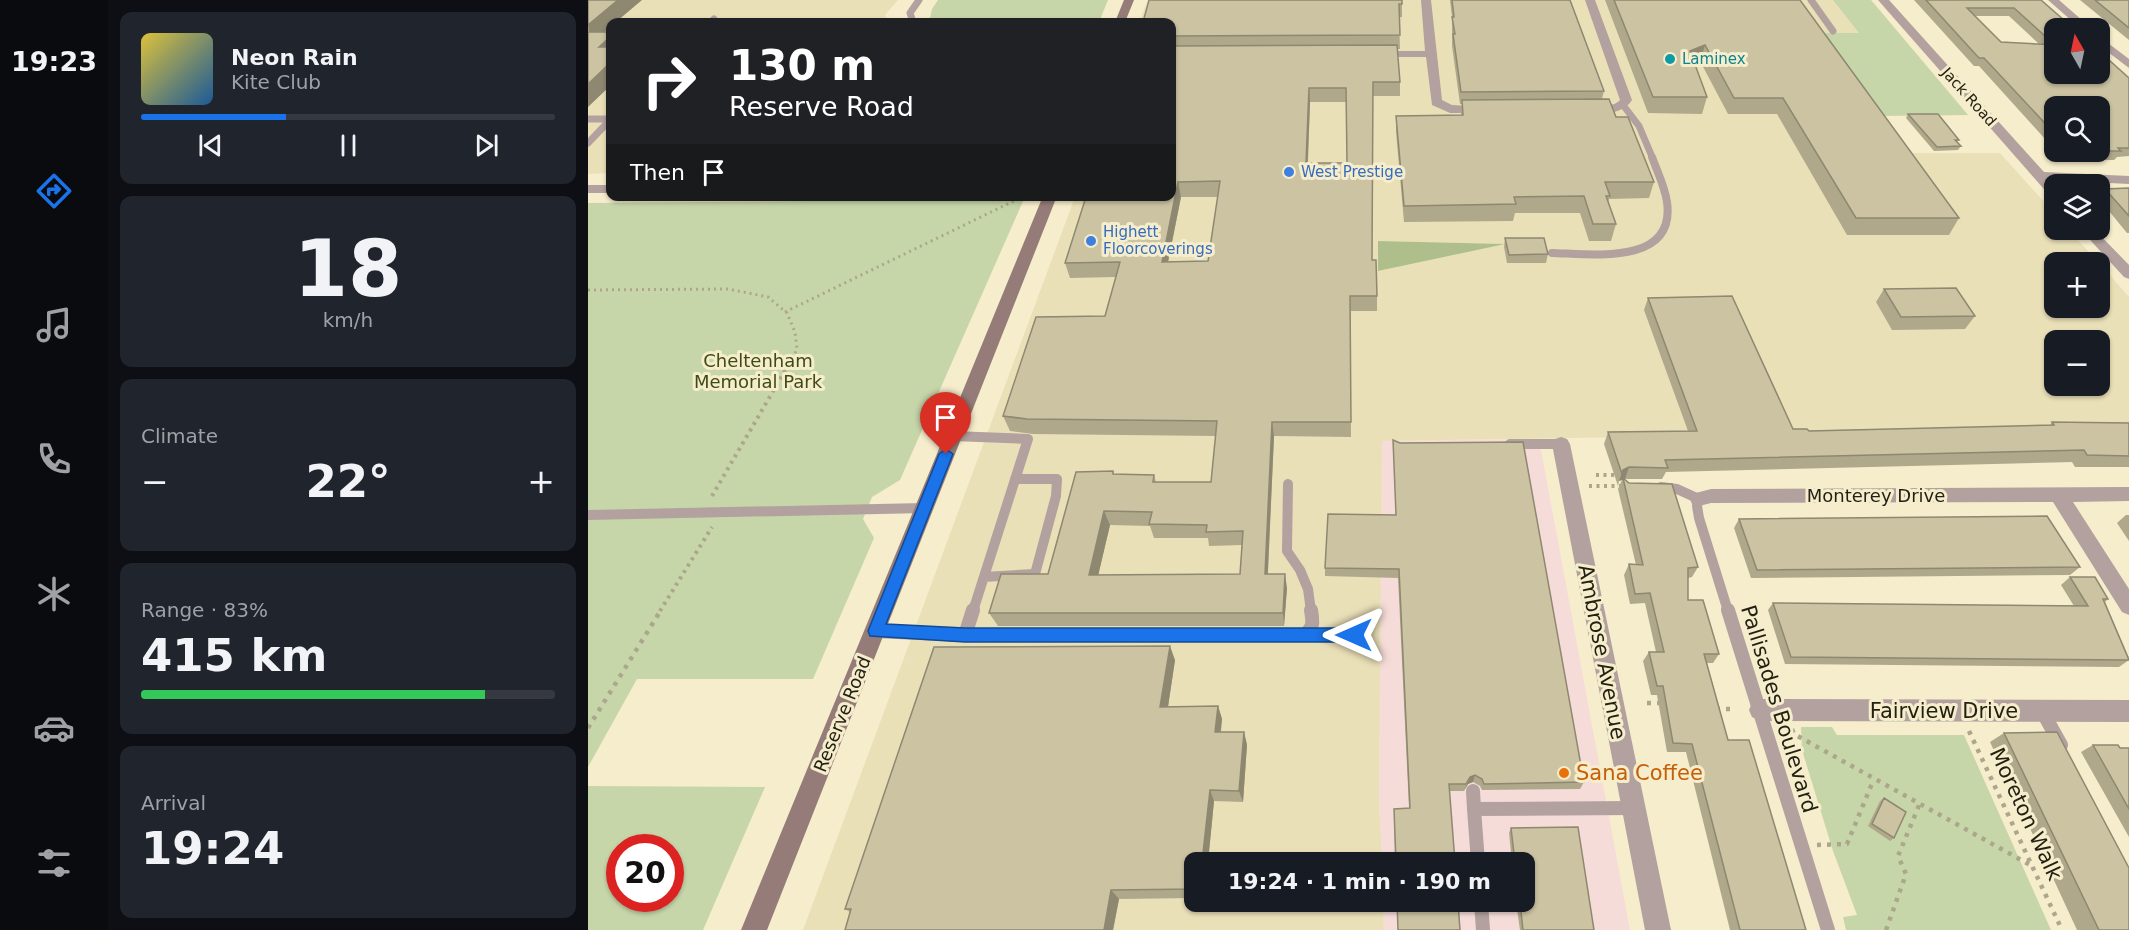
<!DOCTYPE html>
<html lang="en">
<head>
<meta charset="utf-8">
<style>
	:root { --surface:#171b24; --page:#20242c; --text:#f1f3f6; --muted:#9ea1a6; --line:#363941; --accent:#1a73e8 }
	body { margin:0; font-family:"DejaVu Sans",sans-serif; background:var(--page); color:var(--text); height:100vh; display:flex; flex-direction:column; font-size:22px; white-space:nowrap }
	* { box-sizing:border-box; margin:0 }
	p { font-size:20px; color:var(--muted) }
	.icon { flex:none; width:33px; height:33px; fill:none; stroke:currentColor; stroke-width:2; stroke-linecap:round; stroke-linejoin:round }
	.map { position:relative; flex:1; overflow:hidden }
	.sheet { display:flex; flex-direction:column; gap:12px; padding:12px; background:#0d0f14; width:480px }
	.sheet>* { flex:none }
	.top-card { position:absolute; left:18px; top:18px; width:570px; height:183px; border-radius:12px; box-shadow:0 2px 4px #0004; background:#202124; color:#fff; overflow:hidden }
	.needle { width:39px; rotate:351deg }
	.buttons { position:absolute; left:1456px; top:18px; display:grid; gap:12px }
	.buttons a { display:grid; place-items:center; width:66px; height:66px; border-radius:12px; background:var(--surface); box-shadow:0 2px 4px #0004; font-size:30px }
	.speed { position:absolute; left:18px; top:834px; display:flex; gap:12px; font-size:30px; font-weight:700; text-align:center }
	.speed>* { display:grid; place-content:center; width:78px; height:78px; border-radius:50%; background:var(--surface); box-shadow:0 2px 4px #0004; line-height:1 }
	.speed .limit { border:9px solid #d22; background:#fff; color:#111 }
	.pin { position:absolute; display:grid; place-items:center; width:51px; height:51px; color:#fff; margin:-62px -26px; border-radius:50% 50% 50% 0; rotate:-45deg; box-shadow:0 0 6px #0007 }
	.pin .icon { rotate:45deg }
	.me { position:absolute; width:66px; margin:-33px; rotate:270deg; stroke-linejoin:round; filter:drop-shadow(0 0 4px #0008) }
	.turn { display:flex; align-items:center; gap:21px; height:126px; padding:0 24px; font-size:27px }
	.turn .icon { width:78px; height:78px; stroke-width:2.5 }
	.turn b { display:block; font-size:42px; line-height:51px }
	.then { display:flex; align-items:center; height:57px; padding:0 24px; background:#0003; gap:12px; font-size:22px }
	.big { font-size:45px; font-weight:800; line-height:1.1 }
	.sheet .tile { flex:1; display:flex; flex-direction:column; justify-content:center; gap:9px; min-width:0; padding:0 21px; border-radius:12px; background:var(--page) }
	.sheet .dial { align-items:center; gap:0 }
	.dial b { font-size:78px; line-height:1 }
	.song { display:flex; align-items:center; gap:18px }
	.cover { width:72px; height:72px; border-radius:9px; background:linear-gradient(135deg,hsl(50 70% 55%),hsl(210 70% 35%)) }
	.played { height:6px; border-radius:3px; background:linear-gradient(90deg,var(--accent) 35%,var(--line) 35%) }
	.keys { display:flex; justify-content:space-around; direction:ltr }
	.heat { display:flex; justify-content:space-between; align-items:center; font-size:33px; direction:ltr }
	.charge { height:9px; border-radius:4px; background:linear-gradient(90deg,#34c759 83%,var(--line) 0) }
	.trip { position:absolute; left:596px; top:852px; width:351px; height:60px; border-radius:12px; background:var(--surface); box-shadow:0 2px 4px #0004; font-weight:800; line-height:60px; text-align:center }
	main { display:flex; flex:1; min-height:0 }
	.dock { display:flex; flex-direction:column; width:108px; justify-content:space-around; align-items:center; background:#090b0e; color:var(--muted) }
	.dock .icon { width:42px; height:42px }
	.dock .active { color:var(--accent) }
	.dock b { font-size:27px; color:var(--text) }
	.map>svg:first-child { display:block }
</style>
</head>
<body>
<main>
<nav class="dock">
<b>19:23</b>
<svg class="icon active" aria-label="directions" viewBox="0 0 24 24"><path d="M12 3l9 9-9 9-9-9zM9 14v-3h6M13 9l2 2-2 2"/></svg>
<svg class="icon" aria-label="music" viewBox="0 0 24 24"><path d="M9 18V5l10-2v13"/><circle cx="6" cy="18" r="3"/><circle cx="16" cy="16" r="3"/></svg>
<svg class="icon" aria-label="phone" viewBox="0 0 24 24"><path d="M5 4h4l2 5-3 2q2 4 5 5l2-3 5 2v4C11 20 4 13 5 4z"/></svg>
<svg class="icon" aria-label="climate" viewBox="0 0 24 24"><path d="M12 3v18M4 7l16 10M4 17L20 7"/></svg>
<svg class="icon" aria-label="car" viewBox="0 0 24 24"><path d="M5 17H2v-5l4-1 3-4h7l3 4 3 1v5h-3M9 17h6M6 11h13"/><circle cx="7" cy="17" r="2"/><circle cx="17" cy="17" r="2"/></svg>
<svg class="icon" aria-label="filters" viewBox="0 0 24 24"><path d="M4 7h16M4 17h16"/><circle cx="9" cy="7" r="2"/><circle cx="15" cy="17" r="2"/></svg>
</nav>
<section class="sheet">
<div class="tile">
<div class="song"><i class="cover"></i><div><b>Neon Rain</b><p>Kite Club</p></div></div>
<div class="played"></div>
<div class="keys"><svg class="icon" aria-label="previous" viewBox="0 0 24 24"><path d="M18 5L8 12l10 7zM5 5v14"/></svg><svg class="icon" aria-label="pause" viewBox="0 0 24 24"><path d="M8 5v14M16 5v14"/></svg><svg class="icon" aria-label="next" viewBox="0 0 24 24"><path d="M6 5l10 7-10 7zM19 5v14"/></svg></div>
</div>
<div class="tile dial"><b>18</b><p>km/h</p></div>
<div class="tile"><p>Climate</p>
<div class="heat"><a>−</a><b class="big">22°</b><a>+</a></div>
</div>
<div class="tile"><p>Range · 83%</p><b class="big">415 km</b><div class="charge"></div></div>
<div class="tile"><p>Arrival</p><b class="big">19:24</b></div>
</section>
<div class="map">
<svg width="1541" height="930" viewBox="0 0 1541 930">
	<rect width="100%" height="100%" fill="#f5edcb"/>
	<path fill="#f6dcd8" d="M951,439l91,491h-246l-1,-28h141v-40h-142l-3,-61 3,-360z"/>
	<path fill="#eae0b8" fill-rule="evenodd" d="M0,0h310l-13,15 4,7h-279v151l-22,1z
		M560,0h723l97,115 -99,1 26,37h105l55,61v16h14l29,32h-43v46h45v-44l29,33v132l-747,12 -3,360 3,61h-188v40h189l1,28h-581l272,-733 97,-1v-174h-33zM790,241l123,3 -123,27zM1467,340h45v46h-45z"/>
	<path fill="#c7d6a9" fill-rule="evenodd" d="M350,0h170l-9,22h-160l-9,-4 2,-9z
		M1245,0h38l97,115 -95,1 -66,-83h52z
		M436,199l-124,281 -28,17 -9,22 11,19 -61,141h-176l-49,88v-564z
		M1213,727h31l5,8h127l87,195h-205l-3,-13 14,-2 -24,-64 -31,-101z
		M0,786l177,1 -62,143h-115zM32,848h50v50h-50z"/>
	<path fill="#aebf8c" d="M790,241l127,3 -127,27z"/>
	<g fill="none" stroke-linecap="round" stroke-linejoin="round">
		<path stroke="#aca68c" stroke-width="3" stroke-dasharray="2 4" stroke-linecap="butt" d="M0,290l140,-1 40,8 19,16 8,19 2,17 -5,10
			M197,312l237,-115"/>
		<path stroke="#aca68c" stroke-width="4" stroke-dasharray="3 4.5" stroke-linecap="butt" d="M1008,475h23
			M1001,486h34
			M124,496l81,-139
			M72,611l52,-84"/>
		<path stroke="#aca68c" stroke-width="4.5" stroke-dasharray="4 6" stroke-linecap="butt" d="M1059,703h14
			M1128,709h19
			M0,728l73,-118
			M1204,729l2,5 238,132
			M1381,731l93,199
			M1229,845l30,-1 26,-63
			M1298,930l20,-56 -8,-18 22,-53"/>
		<path stroke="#b2a19e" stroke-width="7" d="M1223,0l22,31
			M123,22l3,-3
			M325,22l-3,-9 9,-13
			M1035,105l16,21 14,33
			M0,119h22
			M0,143l22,-23"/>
		<path stroke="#b2a19e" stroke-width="8" d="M964,253c40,1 124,13 115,-51 -2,-15 -10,-31 -15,-45"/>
		<path stroke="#b2a19e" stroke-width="10" d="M365,436l75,3 -55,172
			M922,444h51
			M700,484l-1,67 13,19 8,19 3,22
			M1073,487l16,2 22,10 -2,7 2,12 29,93
			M0,515l337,-7
			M396,577l51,-3 21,-78 1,-17h-42"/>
		<path stroke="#b2a19e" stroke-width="14" d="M1140,610l100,320
			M287,631l90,4h389
			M377,635l8,-25
			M716,635c10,-7 9,-13 7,-25
			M1454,711l19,34
			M885,791l1,18
			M890,862l-4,-53 160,-1
			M893,902l2,28"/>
		<path fill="#b2a19e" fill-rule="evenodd" d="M833,0h10l11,100 10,5 37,2v6h-39l-18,-8 -6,-48h-50l-6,-3 6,-3h49z
			M997,0h10l37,100c-8,14 -38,19 -50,9 11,-9 28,2 38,-9z
			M1290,0h11l155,172 85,4v8l-78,-4 4,5v12l-5,-1z
			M1460,0h11l32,28h-11z
			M1512,37l29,22v9l-29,-22z
			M0,185h22v8h-22z
			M1493,230h14l34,35v14l-5,-2z
			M973,437l6,2 3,5 101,486h-26l-93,-486 3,-5z
			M1541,487v14l-56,1 56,87v26l-7,-3 -69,-110 -342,1 -12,3 -7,-2 -2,-5 2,-5 19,-5z
			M1172,699l369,1v22l-369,-1 -8,-4 -3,-7 3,-7z"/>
		<path fill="#957c78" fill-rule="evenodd" d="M536,0h10l-9,22h-10z
			M455,196h14l-290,734h-26z"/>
	</g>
	<path fill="#afa88b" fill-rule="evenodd" d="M862,0h120l34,91 -2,8 14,18 38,65 -5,16 -40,1 -1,4 8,21 -5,17h-22l-9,-28h-65l-2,8 -109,1 -8,-90v-16l65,-1 1,-11h-2l-8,-58v-29z
		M1017,0h195l159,218 -10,17h-102l-70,-121h-49l-28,-53 -6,2 13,34 -5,17 -54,-1z
		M1326,0h127l88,78v78l-12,1 -3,3h-50l-7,-8h43v-46h-45v44l-76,-84h-5zM1387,16h34l30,28 -38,-2z
		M1492,0h49v40z
		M814,4v13h-3l1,32h-3l3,33v14h-27l-1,164 5,36v15h-27l1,126 -77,-1 -6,138 19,14 -3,38h-286l-9,-13 59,-39 65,-103 1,3 40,1 2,7h55l5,-46 -183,-2 -23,-3 -7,-15 102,-100 11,-39 -46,1 -5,-15 28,-63 79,-4v-174zM722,102h36l1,61h-39zM593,197h37l-10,64 -40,1zM522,525l40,1 4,12h54l1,8 33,-1 -2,29 -142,1z
		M1320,114l51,26 -2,2 4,4 -3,4 -24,1 -28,-33z
		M1541,188v45h-2l-27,-33v-6l5,-5z
		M917,238l43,16 -2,9h-39l-3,-16z
		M1296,289l91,27 -10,13 -73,1 -16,-28z
		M1060,298l145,131 16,2 241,-6 2,-3 77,1v44h-54l-3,-5 -406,10 -4,7h-38l74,88 -6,10 -4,1v22l31,54 -6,9h-6l21,77 78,190h-76l-44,-178h-19l-10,-57h-6l-8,-34 6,-9h7l-11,-49 -15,1 -6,-29 5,-11 7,1 -18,-76 4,-9 -3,1 -1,5 -14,-42 4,-12 80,-1 -44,-121z
		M805,440l191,342 -4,7 -98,1 -2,-4 -7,-4 -5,2 -4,7h-15l6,71h-60l-1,-53 15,-1 -11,-230 -73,-2v-8l71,-53z
		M1538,515h3v26l-12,-18z
		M1151,519l341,48 -10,8 -319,3 -17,-50z
		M1482,577l38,22 -3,3 24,56v2l-10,7 -334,-3 -17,-54 5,-7 301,3 -13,-21z
		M587,660l-7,47 50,-1 4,13 -1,13h23l3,13 -4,57 -29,-1 -6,61h-14v36l-75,1 -6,31h-268l5,-18 -5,-3z
		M1416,733l125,197h-52l-87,-188z
		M1505,745l27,3h9v89l-48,-85z
		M1296,798l10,40 -4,3 -22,-15 12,-25z
		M923,828l83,102h-74l-4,-28h8v-40h-12l-3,-29z
		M809,902h61l2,28h-62z"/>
	<path fill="#8e8871" d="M30,0h24l-26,22h-6v5l-21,19 -1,-21z
		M22,37v21l-11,-11z
		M1117,45l-5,16 -15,6 5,-16z
		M22,63v23l-22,21v-23z
		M721,88l1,14 -3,76 -1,-15z
		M590,182l3,15 -16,80 -3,-15z
		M684,422l2,14 -7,152 -2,-14z
		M1041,467l-4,12 -6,2 4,-11z
		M516,511l6,14 -15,64 -6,-14z
		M697,574l2,14 -3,38 -1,-13z
		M582,646l5,14 -9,60 -6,-13z
		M630,706l4,13 -3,25 -4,-12z
		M656,732l3,13 -4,57 -4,-11z
		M887,775l-2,7 -5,2 -4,7 6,-14z
		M622,790l4,11 -6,61h-6z
		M523,890l8,9 -6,31h-9z"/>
	<path fill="#cbc3a2" stroke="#8e8871" stroke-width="1.5" fill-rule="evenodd" d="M0,0h30l-30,25z
		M561,0h253v4h-3l1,31 -228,1v-14h-29z
		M864,0h118l34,91 -143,1 -8,-58h2l-3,-17h2z
		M1026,0h186l159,218h-103l-73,-120h-49l-29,-53 -15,6 17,46h-54z
		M1338,0h115l32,28h-18v46h45v-22l29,26v70h-11l3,3h-21v-45h-45v28l-71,-76h-5zM1379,8h47l41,37 -54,-3z
		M1507,0h34v28z
		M0,32h22v5l-11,10h11v16l-22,21z
		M809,45l3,37h-27l-1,178h4l1,36h-27l1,126h-79l-7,152h20l-2,39h-294l12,-39h47l28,-102 37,-1v3l41,1 -1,7h58l6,-61 -190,-2 -24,-3 33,-99 69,-1 15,-54 -55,1 20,-63h8l1,-4h78v-150zM721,88h37l1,75h-41zM632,181l-12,80 -46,1 16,-80zM516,511l48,1 -3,12 58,1 -1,7 37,-1 -3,43 -151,1z
		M1021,99l7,18h12l26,65h-49l5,14h-4l10,28h-23l-9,-28 -70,1 2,7 -112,2 -8,-90 67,-1 -1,-15z
		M1320,114h30l21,26h-4l6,6 -24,1z
		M1541,188v28l-24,-27z
		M917,238h39l4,16 -39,1z
		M1368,288l19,28 -74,1 -17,-28z
		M1144,296l61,133h14l2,2 245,-6 -2,-3 77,1v33l-42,-1 -3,-5 -419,10 3,8 -39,-1 -6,3 -1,4 -14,-42 89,-1 -49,-133z
		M805,440l7,3 123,-1 61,340 -100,2 -2,-5 -7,-4 -5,2 -4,7h-17l6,78h-59l-2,-53 16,-1 -11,-239 -74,-1 3,-54 68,1z
		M1035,478l6,5 43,1 26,83 -10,1v32h15l16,54h-15l24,86h21l57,190h-66l-48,-186 -19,-1 -10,-57h-6l-8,-34h15l-14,-59 -15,1 -6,-30 14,1z
		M1459,516l33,51 -323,3 -18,-51z
		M1482,577h25l13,22h-5l26,61 -338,-3 -18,-54 315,3z
		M582,646l-10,61 58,-1 -3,26h29l-5,59 -29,-1 -8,72h-8v27l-83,1 -7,40h-259l6,-21h-6l89,-262z
		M1469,732l72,136v62h-30l-95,-197z
		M1505,745h25l2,3h9v61z
		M1296,798l22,14 -12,26 -22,-14z
		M990,827l16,103h-71l-3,-28h4v-40h-9l-4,-34z
		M809,902h61l2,28h-62z"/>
	<path fill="#1a73e8" stroke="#114b97" stroke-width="1.5" d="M358,449l7,5 -67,170 79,4h389l6,2 2,5 -2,5 -6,2h-389l-95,-6 -2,-5 71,-177z"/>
	<circle fill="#0f9aa8" stroke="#f5edcb" stroke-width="2" cx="1082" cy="59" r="6"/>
	<g fill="#3f7fe0" stroke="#f5edcb" stroke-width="2">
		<circle cx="701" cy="172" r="6"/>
		<circle cx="503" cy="241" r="6"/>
	</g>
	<circle fill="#e8710a" stroke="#f5edcb" stroke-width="2" cx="976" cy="773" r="6"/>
	<g text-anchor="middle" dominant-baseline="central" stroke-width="6" stroke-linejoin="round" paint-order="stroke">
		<g font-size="15" fill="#0d838f" stroke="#f5edcb" text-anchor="start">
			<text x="1094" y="59">Laminex</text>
		</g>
		<g font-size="15" fill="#221f13" stroke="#f5edcb">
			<text transform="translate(1381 97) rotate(48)">Jack Road</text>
		</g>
		<g font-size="15" fill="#366cbe" stroke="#f5edcb" text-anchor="start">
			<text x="713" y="172">West Prestige</text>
			<text x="515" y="232">Highett<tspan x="515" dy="17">Floorcoverings</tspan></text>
		</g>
		<g font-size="18" fill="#3d4c14" stroke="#f5edcb">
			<text x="170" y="360">Cheltenham<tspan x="170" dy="21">Memorial Park</tspan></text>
		</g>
		<g font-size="18" fill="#221f13" stroke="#f5edcb">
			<text x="1288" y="495">Monterey Drive</text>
			<text transform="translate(254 714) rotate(-68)">Reserve Road</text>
		</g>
		<g font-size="21" fill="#221f13" stroke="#f5edcb">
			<text transform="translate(1014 652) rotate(79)">Ambrose Avenue</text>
			<text transform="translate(1191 709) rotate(73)">Pallisades Boulevard</text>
			<text x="1356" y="711">Fairview Drive</text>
			<text transform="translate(1438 814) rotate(65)">Moreton Walk</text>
		</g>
		<g font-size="21" fill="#c56008" stroke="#f5edcb" text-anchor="start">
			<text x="988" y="773">Sana Coffee</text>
		</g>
	</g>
</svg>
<div class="buttons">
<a><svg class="needle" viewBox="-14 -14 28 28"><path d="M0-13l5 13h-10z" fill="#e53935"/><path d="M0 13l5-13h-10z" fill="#9ea1a6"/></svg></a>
<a><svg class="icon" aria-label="search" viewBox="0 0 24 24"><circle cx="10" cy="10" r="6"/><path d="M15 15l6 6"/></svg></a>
<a><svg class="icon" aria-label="layers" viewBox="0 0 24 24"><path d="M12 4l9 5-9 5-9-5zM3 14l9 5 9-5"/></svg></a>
<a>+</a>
<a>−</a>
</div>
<div class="speed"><div class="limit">20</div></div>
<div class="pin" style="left:358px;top:454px;background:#d93025"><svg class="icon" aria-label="arrive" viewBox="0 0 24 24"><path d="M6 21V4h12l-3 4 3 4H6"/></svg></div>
<svg class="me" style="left:766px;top:635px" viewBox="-20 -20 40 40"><path d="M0-17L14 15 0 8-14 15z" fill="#1a73e8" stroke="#fff" stroke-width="4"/></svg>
<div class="trip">19:24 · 1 min · 190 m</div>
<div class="top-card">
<div class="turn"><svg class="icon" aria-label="right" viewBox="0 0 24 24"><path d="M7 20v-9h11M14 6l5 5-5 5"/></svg><div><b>130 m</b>Reserve Road</div></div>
<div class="then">Then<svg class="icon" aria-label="arrive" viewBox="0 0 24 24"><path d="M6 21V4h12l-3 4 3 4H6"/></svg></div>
</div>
</div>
</main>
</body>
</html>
